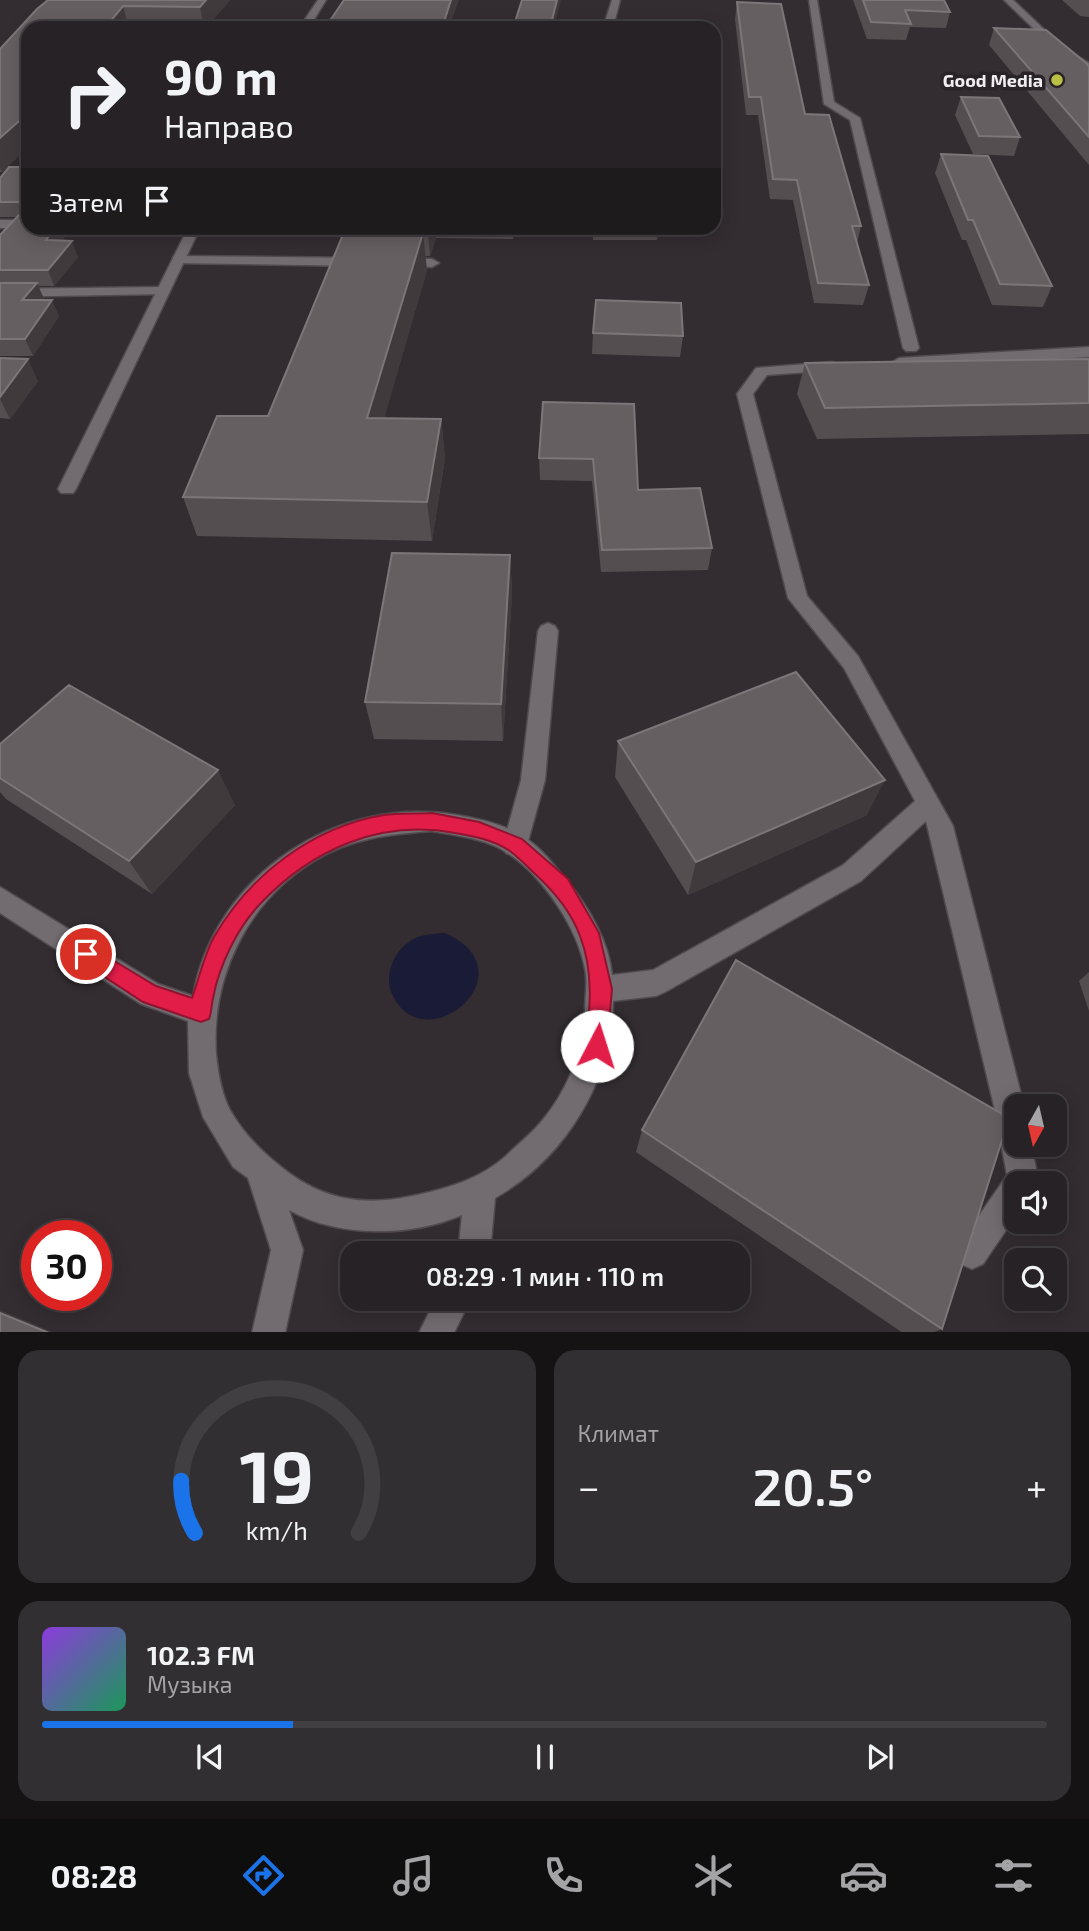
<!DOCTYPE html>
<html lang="ru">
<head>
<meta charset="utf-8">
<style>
	:root { --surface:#262225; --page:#322f32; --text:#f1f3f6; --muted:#a4a4a7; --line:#423f42; --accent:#1a73e8 }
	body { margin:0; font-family:"Exo 2",sans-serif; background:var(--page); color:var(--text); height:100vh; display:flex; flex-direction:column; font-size:26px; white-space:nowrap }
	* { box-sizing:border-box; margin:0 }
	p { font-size:23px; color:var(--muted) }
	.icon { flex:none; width:38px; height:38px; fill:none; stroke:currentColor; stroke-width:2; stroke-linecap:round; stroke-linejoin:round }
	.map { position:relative; height:1332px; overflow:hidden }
	.panel { display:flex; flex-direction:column; gap:18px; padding:18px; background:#151314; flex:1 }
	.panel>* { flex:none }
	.guide { position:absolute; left:21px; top:21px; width:700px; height:214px; border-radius:21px; box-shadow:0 4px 18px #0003,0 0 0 2px var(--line); background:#262225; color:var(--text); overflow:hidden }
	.needle { width:46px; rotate:188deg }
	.fabs { position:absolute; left:1004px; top:1094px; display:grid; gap:14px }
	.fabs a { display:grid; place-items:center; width:63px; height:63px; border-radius:14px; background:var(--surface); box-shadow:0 4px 18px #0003,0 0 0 2px var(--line); font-size:35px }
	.speed { position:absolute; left:21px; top:1220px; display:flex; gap:14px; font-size:35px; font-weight:700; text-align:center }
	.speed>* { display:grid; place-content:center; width:91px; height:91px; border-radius:50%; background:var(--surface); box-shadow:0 4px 18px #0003,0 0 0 2px var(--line); line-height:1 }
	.speed .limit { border:10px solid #d22; background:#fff; color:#111 }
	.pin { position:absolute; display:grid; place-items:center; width:60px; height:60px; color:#fff; margin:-30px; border:4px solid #fff; border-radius:50%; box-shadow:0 2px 7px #0007 }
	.me { position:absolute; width:77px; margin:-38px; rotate:5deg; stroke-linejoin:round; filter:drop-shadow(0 0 5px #0008) }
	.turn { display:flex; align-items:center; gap:24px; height:147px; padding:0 28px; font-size:32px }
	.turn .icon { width:91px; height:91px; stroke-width:2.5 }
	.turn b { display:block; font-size:49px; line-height:60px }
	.then { display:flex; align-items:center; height:66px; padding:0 28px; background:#0003; gap:14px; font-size:26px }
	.big { font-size:52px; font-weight:600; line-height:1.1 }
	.panel .card { flex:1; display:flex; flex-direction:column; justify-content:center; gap:10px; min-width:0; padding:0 24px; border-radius:21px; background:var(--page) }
	.panel .dial { align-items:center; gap:0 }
	.dial svg { height:182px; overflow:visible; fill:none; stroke:var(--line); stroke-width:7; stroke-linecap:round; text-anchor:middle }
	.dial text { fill:var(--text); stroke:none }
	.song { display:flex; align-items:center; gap:21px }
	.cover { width:84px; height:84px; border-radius:10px; background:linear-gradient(135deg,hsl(270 70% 55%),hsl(150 70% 35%)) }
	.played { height:7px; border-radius:4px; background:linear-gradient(90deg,var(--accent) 25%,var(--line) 25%) }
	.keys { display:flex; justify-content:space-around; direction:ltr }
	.heat { display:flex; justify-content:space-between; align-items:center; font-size:38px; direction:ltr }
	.panel .tiles { flex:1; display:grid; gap:18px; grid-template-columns:1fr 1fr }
	.card:last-child { grid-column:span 2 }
	.trip { position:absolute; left:340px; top:1241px; width:410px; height:70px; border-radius:21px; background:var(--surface); box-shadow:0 4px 18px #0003,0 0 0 2px var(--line); font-weight:600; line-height:70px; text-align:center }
	.dock { display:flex; height:112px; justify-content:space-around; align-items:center; background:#0f0e0f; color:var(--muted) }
	.dock .icon { width:49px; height:49px }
	.dock .current { color:var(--accent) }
	.dock b { font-size:32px; color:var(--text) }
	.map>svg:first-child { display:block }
</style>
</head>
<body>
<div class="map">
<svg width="1089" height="1333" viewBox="0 0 1089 1333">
	<rect width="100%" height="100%" fill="#332d31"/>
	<path fill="#191b37" d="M445,933c88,39 -21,131 -53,61 -8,-17 1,-42 17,-52 10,-8 23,-8 36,-9z"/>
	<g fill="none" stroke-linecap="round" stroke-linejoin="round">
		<defs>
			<path id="lane" d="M178,256l183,2 7,4 -7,4 -188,-3v-6z
				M397,258l35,1 7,4 -7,4 -40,-2v-6z
				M161,287l5,1v6l-166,3v-8z
				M548,623l7,3 3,5 -13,149 -18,65 -3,8 -9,3 -9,-3 -3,-8 18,-65 17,-149 3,-5z"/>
			<path id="street" d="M318,0h8l-17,28h-10z
				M612,0h8l-7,28h-10z
				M809,0h8l17,102 26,16 59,230 -3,3h-10l-3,-3 -53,-228 -26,-16z
				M1004,0h9l53,50 23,13v7l-29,-16z
				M0,220h28l1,8h-29z
				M188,228h12l-124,261 -3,4h-12l-3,-4z
				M1089,347v10l-190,11 -8,-5 8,-5z
				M832,362l5,2 3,3 -3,3 -70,5 -14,19 54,202 51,60 95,170 71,280h-7v38h14l7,34 -2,5h-19v31l-34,50 -11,5 -11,-5 -5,-11 5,-11 46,-67 -13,-69 -68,-285 -65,60 -196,111 -9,4 -43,5c0,80 -49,158 -118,197l-5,55h-32l4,-38c-51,22 -124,23 -173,-5l14,40 -18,83h-33l19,-83 -23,-72 -15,-11 -30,-50 -14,-44 -1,-52 -47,-17 -141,-91v-26l158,97 35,12c21,-121 145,-202 264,-181 24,4 50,10 70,24 16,11 28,27 40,42 21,25 42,60 45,94l41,-5 190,-105 72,-64 -71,-133 -56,-70 -51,-204 19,-26zM432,831c21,4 43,6 63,15 41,19 82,79 90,123 3,13 0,28 0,41 0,39 -19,83 -44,112 -10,12 -23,22 -34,33 -26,24 -61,34 -95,41 -51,11 -92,3 -132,-30 -20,-16 -37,-33 -50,-56 -9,-17 -12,-38 -14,-56 -5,-77 31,-152 98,-193 36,-23 77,-27 118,-30z
				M436,1298h35l-17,35h-35z"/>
		</defs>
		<use href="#lane" stroke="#4e4a4d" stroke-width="3"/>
		<use href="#street" stroke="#4e4a4d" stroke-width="3"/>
		<use href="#lane" fill="#726c70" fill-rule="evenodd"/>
		<use href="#street" fill="#726c70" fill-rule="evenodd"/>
	</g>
	<path fill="#554e50" d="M48,0h182l-24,28h-178v119l-26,25h-2v-123z
		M853,0h91l6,12 -4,16 -36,-1 -4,13 -39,-1z
		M1062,0h27v17l-9,-1z
		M737,2l68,112 56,112 -4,17 12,42 -6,20 -49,-2 -21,-103 -23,-1 -12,-84h-12l-11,-96z
		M994,28l95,39v98l-100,-120z
		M961,97l59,40 -6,19 -41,-2 -18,-39z
		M941,154l111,132 -9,21 -51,-2 -26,-65h-4l-27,-67z
		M28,167v61h43l-9,13 16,16 -24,29h-16l6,13 -1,1 16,16 -26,40h-33v-121l17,-18h-17v-39z
		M270,228h246l-3,11 -77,-1 -6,18h-5l2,14 -43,148 57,1 4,39 -13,83 -235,-5 -14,-39 85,-81 75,-180 -72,-3z
		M593,228h66l-2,12h-64z
		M593,333l90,3 -3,21 -88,-3z
		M0,358l38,23 -28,38 -10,-1z
		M1089,359v75l-272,5 -20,-45 8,-31z
		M543,402l95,88 74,58 -4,22 -107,2 -9,-91 -52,-1 -1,-22z
		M510,555l2,38 -9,148 -129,-2 -9,-37z
		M618,741l249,74 -179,80 -73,-118z
		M0,744l235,61 -83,89 -146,-95 -6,-7z
		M1089,972v39l-10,-30z
		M642,1130l300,199 -10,4h-29l-267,-181z"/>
	<path fill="#403a3c" d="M206,0h24l-24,28h-2l-4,-21z
		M451,0h8l-10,28h-7z
		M557,0h4l-7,28h-4z
		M123,6l6,22h-24z
		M28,113v34l-26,25 -2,-4v-30z
		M55,228h16l-18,28 -7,-16z
		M430,228h5l1,10 -6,18 -2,-22z
		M513,228h3l-3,11z
		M423,233l4,37 -54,187 -6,-39z
		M72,241l6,16 -24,29 -6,-16z
		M37,283l7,16 -15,17 -7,-16z
		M52,300l7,16 -26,40 -8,-17z
		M28,359l10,22 -28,38 -10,-20v-2z
		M441,419l4,39 -13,83 -5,-39z
		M510,555l2,38 -9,148 -2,-37z
		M218,770l17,35 -83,89 -23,-33z
		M885,780l-18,35 -179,80 8,-33z
		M0,1310l55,23h-6l-49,-20z"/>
	<path fill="#665f61" stroke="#7b7678" stroke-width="2" d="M48,0h158l-6,7 -77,-1 -18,22h-77v85l-28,25v-89l37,-40z
		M344,0h107l-9,28h-117z
		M522,0h35l-7,28h-37z
		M863,0h81l6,12 -45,-2 6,14 -40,-2z
		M737,2l44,2 24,110 24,1 32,111h-9l17,59 -51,-2 -21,-103 -24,-1 -12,-82h-12z
		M994,28l52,2 40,33 3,4v70z
		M961,97l38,1 21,39 -41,-1z
		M941,154l47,2 64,130 -52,-2 -27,-64h-5z
		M9,167h19v61h27l-9,12 26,1 -24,29h-48v-35l19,-20 6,-1 2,-7 -5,-5h-22v-24z
		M354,228h76l-2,6 -76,-2z
		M344,232l79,1 -56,185 74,1 -14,83 -244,-5 34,-81h51z
		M0,283h37l-15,17h30l-27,39h-25z
		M596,300l85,3 2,33 -90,-3z
		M0,358l28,1 -28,38z
		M1089,359v44l-264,5 -20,-45z
		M543,402l91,2 4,86 62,-2 12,60 -110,2 -9,-91 -54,-1z
		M392,553l118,2 -9,149 -136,-2z
		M796,672l89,108 -189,82 -78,-121z
		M69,685l149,85 -89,91 -129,-83v-34z
		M736,960l273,158 -67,211 -300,-199z
		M0,1313l49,20h-49z"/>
	<path fill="#e11d48" stroke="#92132f" stroke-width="2" d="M432,813l47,9 43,17 46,40 31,54 13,56 -5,57 -3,7 -7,3 -8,-3 -3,-7c4,-38 8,-74 -6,-110 -9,-25 -27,-46 -47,-64 -7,-7 -15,-15 -23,-21 -16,-11 -37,-15 -55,-18 -76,-14 -144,17 -195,71 -23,24 -41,62 -47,94 -2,8 -1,14 -4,21l-8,3 -58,-20 -64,-42 -3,-6 3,-7 7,-3 70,42 36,12c7,-19 12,-43 22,-61 36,-62 98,-110 170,-122 15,-2 32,-1 48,-2z"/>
	<circle fill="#bac046" stroke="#292427" stroke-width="2.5" cx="1057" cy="80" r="7"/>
	<g text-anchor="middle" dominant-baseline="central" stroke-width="7" stroke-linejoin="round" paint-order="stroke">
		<g font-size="18" font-weight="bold" fill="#f1eef0" stroke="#292427" text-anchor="end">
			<text x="1043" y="80">Good Media</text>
		</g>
	</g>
</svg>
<div class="fabs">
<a><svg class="needle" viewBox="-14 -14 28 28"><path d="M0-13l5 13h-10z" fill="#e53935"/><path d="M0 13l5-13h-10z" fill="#a4a4a7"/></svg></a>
<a><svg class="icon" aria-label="sound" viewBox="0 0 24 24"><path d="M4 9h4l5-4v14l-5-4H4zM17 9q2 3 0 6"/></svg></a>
<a><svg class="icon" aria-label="search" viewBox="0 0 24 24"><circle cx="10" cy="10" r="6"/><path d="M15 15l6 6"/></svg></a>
</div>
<div class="speed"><div class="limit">30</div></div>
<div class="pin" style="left:86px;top:954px;background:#d93025"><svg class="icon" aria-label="arrive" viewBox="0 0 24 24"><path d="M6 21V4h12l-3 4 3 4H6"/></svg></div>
<svg class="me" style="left:597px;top:1046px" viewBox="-20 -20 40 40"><circle r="19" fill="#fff"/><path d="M0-13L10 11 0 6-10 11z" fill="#e11d48"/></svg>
<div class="trip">08:29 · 1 мин · 110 m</div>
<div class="guide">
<div class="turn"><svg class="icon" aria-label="right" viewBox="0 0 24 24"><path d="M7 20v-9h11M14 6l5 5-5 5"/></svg><div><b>90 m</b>Направо</div></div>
<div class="then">Затем<svg class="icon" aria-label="arrive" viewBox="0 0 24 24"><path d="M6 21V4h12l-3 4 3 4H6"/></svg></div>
</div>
</div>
<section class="panel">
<div class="tiles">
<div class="card dial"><svg viewBox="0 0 100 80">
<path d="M14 69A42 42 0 1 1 86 69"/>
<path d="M14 69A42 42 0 0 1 8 46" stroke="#1a73e8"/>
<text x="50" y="56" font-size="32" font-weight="700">19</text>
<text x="50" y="72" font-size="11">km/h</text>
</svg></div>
<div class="card"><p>Климат</p>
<div class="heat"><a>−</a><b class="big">20.5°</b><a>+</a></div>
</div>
<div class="card">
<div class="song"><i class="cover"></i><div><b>102.3 FM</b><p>Музыка</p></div></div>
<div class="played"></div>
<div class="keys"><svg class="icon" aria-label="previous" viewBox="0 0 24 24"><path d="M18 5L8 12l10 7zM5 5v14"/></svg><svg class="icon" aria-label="pause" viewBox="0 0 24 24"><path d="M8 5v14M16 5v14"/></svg><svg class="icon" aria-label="next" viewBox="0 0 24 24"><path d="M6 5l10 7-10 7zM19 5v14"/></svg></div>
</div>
</div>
</section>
<nav class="dock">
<b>08:28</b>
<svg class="icon current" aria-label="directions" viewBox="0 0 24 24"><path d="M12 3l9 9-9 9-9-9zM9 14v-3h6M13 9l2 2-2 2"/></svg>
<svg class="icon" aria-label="music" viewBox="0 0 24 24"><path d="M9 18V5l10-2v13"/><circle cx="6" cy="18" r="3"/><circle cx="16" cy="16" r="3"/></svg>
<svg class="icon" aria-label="phone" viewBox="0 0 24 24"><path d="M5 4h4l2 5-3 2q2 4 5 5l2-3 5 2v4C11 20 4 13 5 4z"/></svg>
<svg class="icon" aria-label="climate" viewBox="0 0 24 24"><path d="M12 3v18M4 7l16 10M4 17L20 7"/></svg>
<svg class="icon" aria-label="car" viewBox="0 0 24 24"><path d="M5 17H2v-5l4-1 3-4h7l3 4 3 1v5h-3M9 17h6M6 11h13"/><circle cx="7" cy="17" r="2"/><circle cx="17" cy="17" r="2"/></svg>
<svg class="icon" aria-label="filters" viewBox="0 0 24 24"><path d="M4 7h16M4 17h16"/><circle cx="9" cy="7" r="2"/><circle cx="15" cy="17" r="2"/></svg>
</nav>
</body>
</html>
